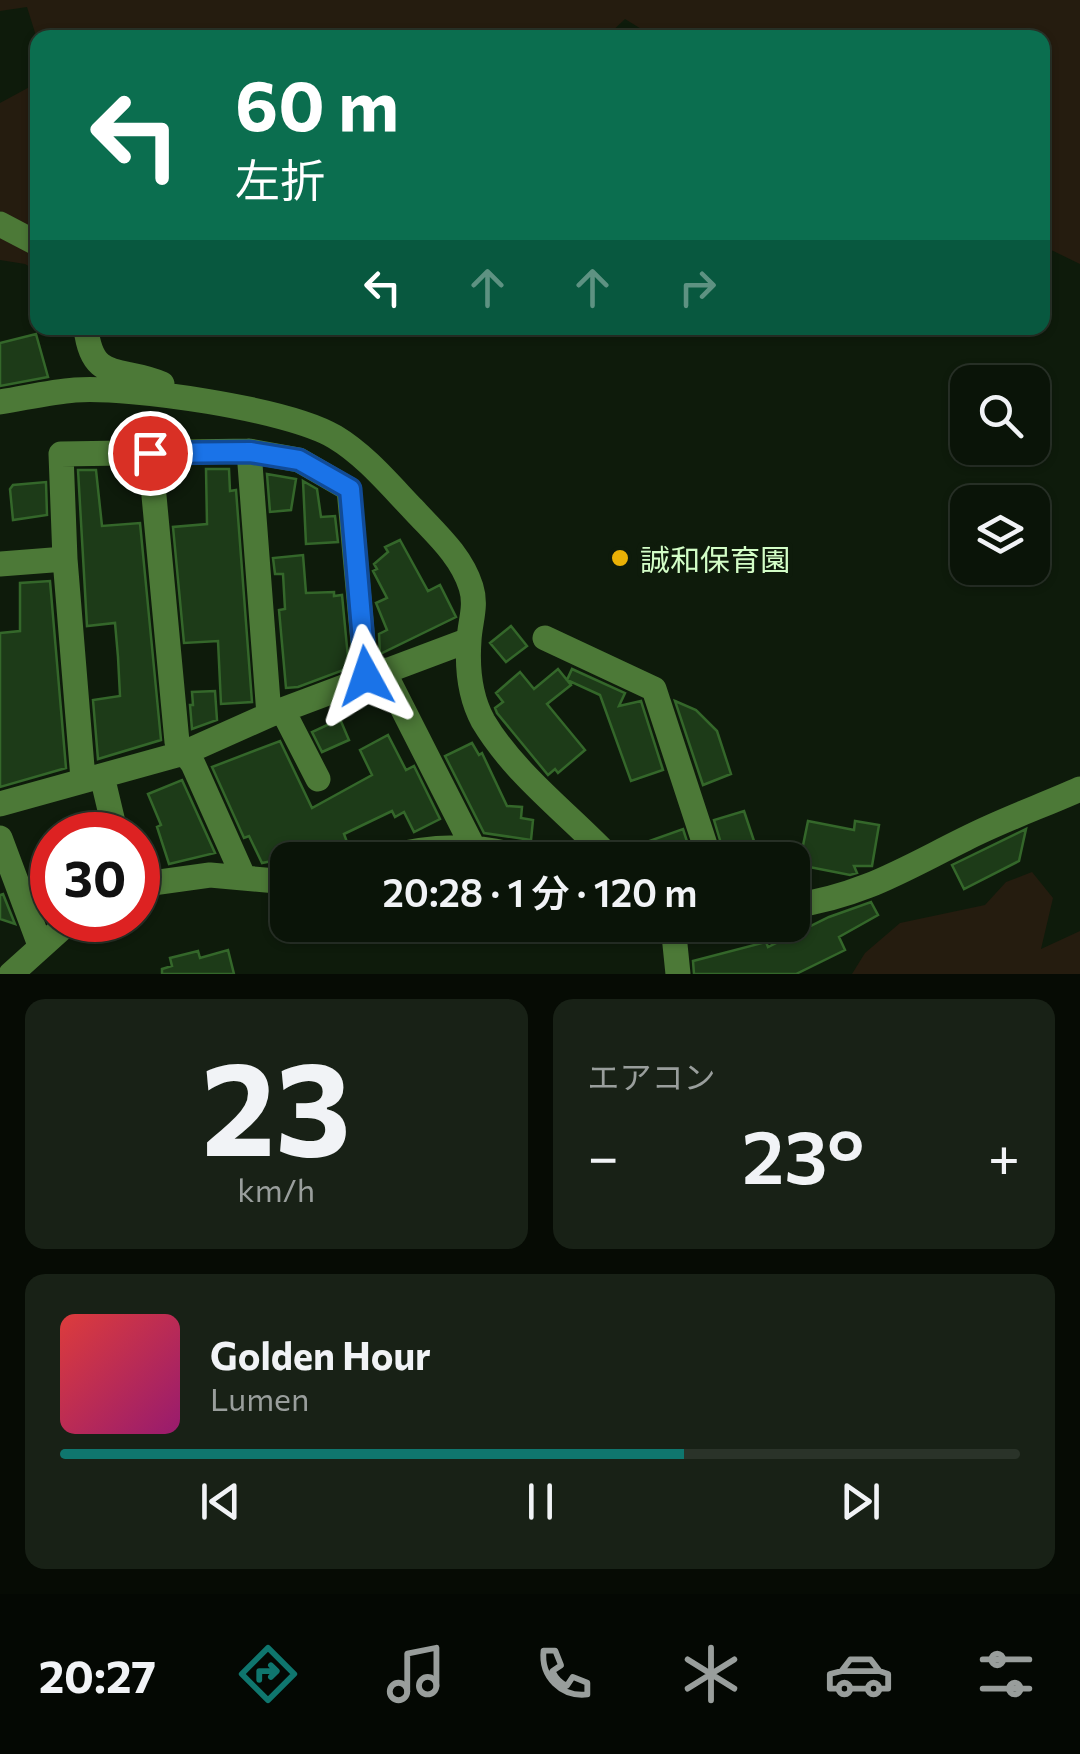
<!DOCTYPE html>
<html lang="ja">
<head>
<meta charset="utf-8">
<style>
	:root { --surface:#0a1408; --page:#182116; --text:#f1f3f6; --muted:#999e9c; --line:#2a3329; --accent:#0f766e }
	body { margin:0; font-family:Commissioner,"Noto Sans JP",sans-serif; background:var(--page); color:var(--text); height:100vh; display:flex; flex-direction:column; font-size:38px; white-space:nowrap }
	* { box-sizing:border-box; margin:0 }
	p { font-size:32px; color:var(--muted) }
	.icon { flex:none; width:55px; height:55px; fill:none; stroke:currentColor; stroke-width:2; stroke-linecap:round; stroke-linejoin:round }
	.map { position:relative; height:974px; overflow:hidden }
	.side { display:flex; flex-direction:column; gap:25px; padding:25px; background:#060b04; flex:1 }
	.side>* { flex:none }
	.top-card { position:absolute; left:30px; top:30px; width:1020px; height:305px; border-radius:20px; box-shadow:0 2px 8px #0004,0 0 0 2px var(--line); background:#0b6e4f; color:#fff; overflow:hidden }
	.controls { position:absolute; left:950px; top:365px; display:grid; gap:20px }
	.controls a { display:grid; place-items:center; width:100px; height:100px; border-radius:20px; background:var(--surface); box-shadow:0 2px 8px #0004,0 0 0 2px var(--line); font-size:50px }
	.speed { position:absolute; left:30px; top:812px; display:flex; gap:20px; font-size:50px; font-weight:700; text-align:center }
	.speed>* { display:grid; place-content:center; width:130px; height:130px; border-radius:50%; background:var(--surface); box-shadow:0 2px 8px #0004,0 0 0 2px var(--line); line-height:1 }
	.speed .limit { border:15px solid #d22; background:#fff; color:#111 }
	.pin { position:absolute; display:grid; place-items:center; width:85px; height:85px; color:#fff; margin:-42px; border:5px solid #fff; border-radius:50%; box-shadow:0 2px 10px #0007 }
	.me { position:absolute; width:110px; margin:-55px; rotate:355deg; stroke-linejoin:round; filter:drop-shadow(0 0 8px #0008) }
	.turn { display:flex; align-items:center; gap:35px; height:210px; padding:0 40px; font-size:45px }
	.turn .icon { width:130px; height:130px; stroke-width:2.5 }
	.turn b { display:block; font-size:70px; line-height:85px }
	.lanes { display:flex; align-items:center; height:95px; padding:0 40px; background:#0003; justify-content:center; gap:50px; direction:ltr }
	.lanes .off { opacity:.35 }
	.big { font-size:75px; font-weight:600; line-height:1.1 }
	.side .card { flex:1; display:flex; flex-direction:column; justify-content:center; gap:15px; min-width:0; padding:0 35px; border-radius:20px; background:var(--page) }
	.side .dial { align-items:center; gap:0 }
	.dial b { font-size:130px; line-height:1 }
	.song { display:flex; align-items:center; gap:30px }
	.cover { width:120px; height:120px; border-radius:15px; background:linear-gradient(135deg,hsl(0 70% 55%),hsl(320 70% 35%)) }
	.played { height:10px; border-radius:5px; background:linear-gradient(90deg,var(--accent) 65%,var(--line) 65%) }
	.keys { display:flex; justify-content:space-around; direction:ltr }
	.heat { display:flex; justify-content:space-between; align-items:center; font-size:55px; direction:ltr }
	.side .tiles { flex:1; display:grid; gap:25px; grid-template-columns:1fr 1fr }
	.card:last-child { grid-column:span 2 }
	.trip { position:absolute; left:270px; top:842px; width:540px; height:100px; border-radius:20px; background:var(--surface); box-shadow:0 2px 8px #0004,0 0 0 2px var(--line); font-weight:600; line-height:100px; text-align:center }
	.menu { display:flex; height:160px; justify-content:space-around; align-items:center; background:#040803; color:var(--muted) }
	.menu .icon { width:70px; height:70px }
	.menu .on { color:var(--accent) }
	.menu b { font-size:45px; color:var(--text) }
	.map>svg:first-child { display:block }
</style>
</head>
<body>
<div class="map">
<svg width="1080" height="974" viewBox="0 0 1080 974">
	<rect width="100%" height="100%" fill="#0e1b0b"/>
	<path fill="#251c0f" d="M0,0h1080v264l-37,-18 -1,-208h-386l-31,-19 -20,19 -568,1 -10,-32 -27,4z
		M37,83v149l-37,-21v-108z
		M0,235l37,18v18l-12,-7 -25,-4z
		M1032,872l21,26 -12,51 39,-18v43h-228l13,-21 35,-30 85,-18 21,-23z"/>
	<path fill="#1d3b18" stroke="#34672a" stroke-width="2.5" d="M36,334l12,43 -48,9v-43z
		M206,469h23l1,22 6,-1 16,212 -31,2 -3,-63 -34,2 -11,-116 34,-3z
		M78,470h18l6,56 38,-3 21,217 -63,19 -5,-59 27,-4 -2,-39 -3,-34 -28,3z
		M267,474l29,5 -5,31 -21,2z
		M303,481l14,8 4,28 14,-1 3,26 -32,2z
		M46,482l1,33 -34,5 -3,-31 3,-4z
		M400,540l28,51 12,-6 16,32 -76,37 -1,-20 8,-4 -11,-27 11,-5 -14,-27 4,-2 -3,-5 14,-12 -3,-5z
		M303,555l3,38 28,-1v4l8,-1 7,73 -51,19 -12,1 -7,-78 6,-1 -2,-35h-8l-2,-16z
		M50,581l16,187 -66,19v-154l20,-2v-48z
		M511,626l16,20 -21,16 -16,-19z
		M558,669l13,16 -24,19 38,46 -27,23 -3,-4 -7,6 -51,-62 -2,-5 8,-6 -7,-9 24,-21 14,17z
		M572,669l53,24 -6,13 22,-5 22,69 -32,11 -31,-86 -33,-15z
		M215,691l2,29 -25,9 -2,-24h3l-1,-13z
		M675,701l21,9 21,21 14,43 -28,11z
		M340,719l9,21 -27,12 -10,-20z
		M388,735l18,35 8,-4 26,53 -26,13 -10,-20 -9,5 -3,-6 -48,23 3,8 -41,18h-18l-5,5 -6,-5 -15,3 -13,-27 -5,2 -32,-71 68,-26 32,67 60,-33 -12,-25z
		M472,743l7,12 3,-2 25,53 15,1 -1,11 12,2 -2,20 -47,-7 -39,-77z
		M182,780l33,73 -46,11 -12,-37 4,-2 -13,-31z
		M744,811l13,39 -31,10 -12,-40z
		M808,821l46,9 1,-9 24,4 -7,41h-18l3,7 -7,2 -51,-10z
		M683,829l10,31h-65l-4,-10z
		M1026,829l-7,32 -55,28 -12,-24z
		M52,877v38l-4,4 -14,-36z
		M3,894l12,30 -15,-5v-24z
		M871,902l7,13 -39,22 6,13 -49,24h-102l-1,-13 73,-19 2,5 61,-30z
		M228,950l6,24h-72v-5l10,-3 -2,-8 28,-7 2,7z"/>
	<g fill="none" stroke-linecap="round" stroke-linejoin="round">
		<path stroke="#4c7937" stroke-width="25" d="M0,224l38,20
			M86,328c6,56 35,38 76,56
			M0,402c25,-4 50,-10 75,-12 56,-4 213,19 260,47 30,18 54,47 78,72 22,24 48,46 58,78 6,19 -1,34 -2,53 -2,27 1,57 14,81 32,54 87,94 129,139
			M249,451l20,264
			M150,453l27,289 16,22 51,114
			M0,564l65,-5
			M545,638l109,51 56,171
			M383,670l90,177
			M283,711l35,68
			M102,776l14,59
			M83,779l-18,-220 -4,-105 188,-3 50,9 50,29 17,187
			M0,804l184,-51 85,-38 200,-75
			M0,838l40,107
			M374,860c50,-14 105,-18 155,0
			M138,885l72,-10 78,7
			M792,906c70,-10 112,-37 173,-67 37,-19 77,-33 115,-50
			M673,925l5,49
			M11,974l60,-54"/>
	</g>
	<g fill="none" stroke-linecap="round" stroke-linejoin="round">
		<defs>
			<path id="route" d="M150,453l100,-1 49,8 51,29 16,187"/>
		</defs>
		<use href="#route" stroke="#114b97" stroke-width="25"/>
		<use href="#route" stroke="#1a73e8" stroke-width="18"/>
	</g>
	<circle fill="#eab106" stroke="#0e1b0b" stroke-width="4" cx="620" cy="558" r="10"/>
	<g text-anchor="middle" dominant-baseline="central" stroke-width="10" stroke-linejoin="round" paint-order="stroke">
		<g font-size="30" fill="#d3fec7" stroke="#0e1b0b" text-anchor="start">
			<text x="640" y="558">誠和保育園</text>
		</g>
	</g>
</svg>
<div class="controls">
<a><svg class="icon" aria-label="search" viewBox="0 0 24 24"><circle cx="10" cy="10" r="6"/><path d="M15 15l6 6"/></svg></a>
<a><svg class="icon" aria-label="layers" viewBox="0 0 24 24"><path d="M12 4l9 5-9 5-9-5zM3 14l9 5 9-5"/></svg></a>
</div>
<div class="speed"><div class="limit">30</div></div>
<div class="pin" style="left:150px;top:453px;background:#d93025"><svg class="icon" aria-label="arrive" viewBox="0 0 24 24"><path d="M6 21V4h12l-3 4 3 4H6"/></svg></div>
<svg class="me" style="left:366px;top:676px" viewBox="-20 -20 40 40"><path d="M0-17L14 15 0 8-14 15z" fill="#1a73e8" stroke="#fff" stroke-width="4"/></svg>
<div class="trip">20:28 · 1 分 · 120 m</div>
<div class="top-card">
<div class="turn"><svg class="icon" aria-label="left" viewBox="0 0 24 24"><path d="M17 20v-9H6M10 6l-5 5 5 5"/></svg><div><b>60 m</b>左折</div></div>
<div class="lanes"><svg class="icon" aria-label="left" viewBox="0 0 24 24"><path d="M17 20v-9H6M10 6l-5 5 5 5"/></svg><svg class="icon off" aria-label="ahead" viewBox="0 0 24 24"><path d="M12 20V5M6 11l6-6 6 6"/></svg><svg class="icon off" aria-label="ahead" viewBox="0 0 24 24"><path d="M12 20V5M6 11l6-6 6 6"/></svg><svg class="icon off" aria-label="right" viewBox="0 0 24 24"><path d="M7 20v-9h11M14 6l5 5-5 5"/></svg></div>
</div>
</div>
<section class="side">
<div class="tiles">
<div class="card dial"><b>23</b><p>km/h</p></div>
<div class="card"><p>エアコン</p>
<div class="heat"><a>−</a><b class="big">23°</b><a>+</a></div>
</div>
<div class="card">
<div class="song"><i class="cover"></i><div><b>Golden Hour</b><p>Lumen</p></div></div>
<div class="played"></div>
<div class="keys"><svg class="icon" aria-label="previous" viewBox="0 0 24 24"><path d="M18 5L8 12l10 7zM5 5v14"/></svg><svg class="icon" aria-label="pause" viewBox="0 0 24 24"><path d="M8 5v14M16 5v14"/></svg><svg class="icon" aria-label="next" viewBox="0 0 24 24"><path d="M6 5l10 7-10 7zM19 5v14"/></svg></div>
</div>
</div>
</section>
<nav class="menu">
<b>20:27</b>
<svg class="icon on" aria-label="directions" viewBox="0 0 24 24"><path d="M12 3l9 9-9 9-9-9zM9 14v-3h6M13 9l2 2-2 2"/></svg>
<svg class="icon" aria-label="music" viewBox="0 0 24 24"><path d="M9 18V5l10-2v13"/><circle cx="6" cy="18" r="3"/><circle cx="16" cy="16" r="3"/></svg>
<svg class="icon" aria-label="phone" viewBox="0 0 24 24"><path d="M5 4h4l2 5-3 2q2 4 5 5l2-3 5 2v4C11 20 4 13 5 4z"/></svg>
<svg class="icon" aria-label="climate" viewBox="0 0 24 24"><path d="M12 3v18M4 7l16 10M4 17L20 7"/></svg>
<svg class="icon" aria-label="car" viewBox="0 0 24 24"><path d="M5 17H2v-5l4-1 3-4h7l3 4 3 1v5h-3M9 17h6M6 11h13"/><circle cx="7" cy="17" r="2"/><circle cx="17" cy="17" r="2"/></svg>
<svg class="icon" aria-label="filters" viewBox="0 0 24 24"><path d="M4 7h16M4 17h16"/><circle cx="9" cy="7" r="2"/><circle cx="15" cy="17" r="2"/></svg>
</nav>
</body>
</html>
